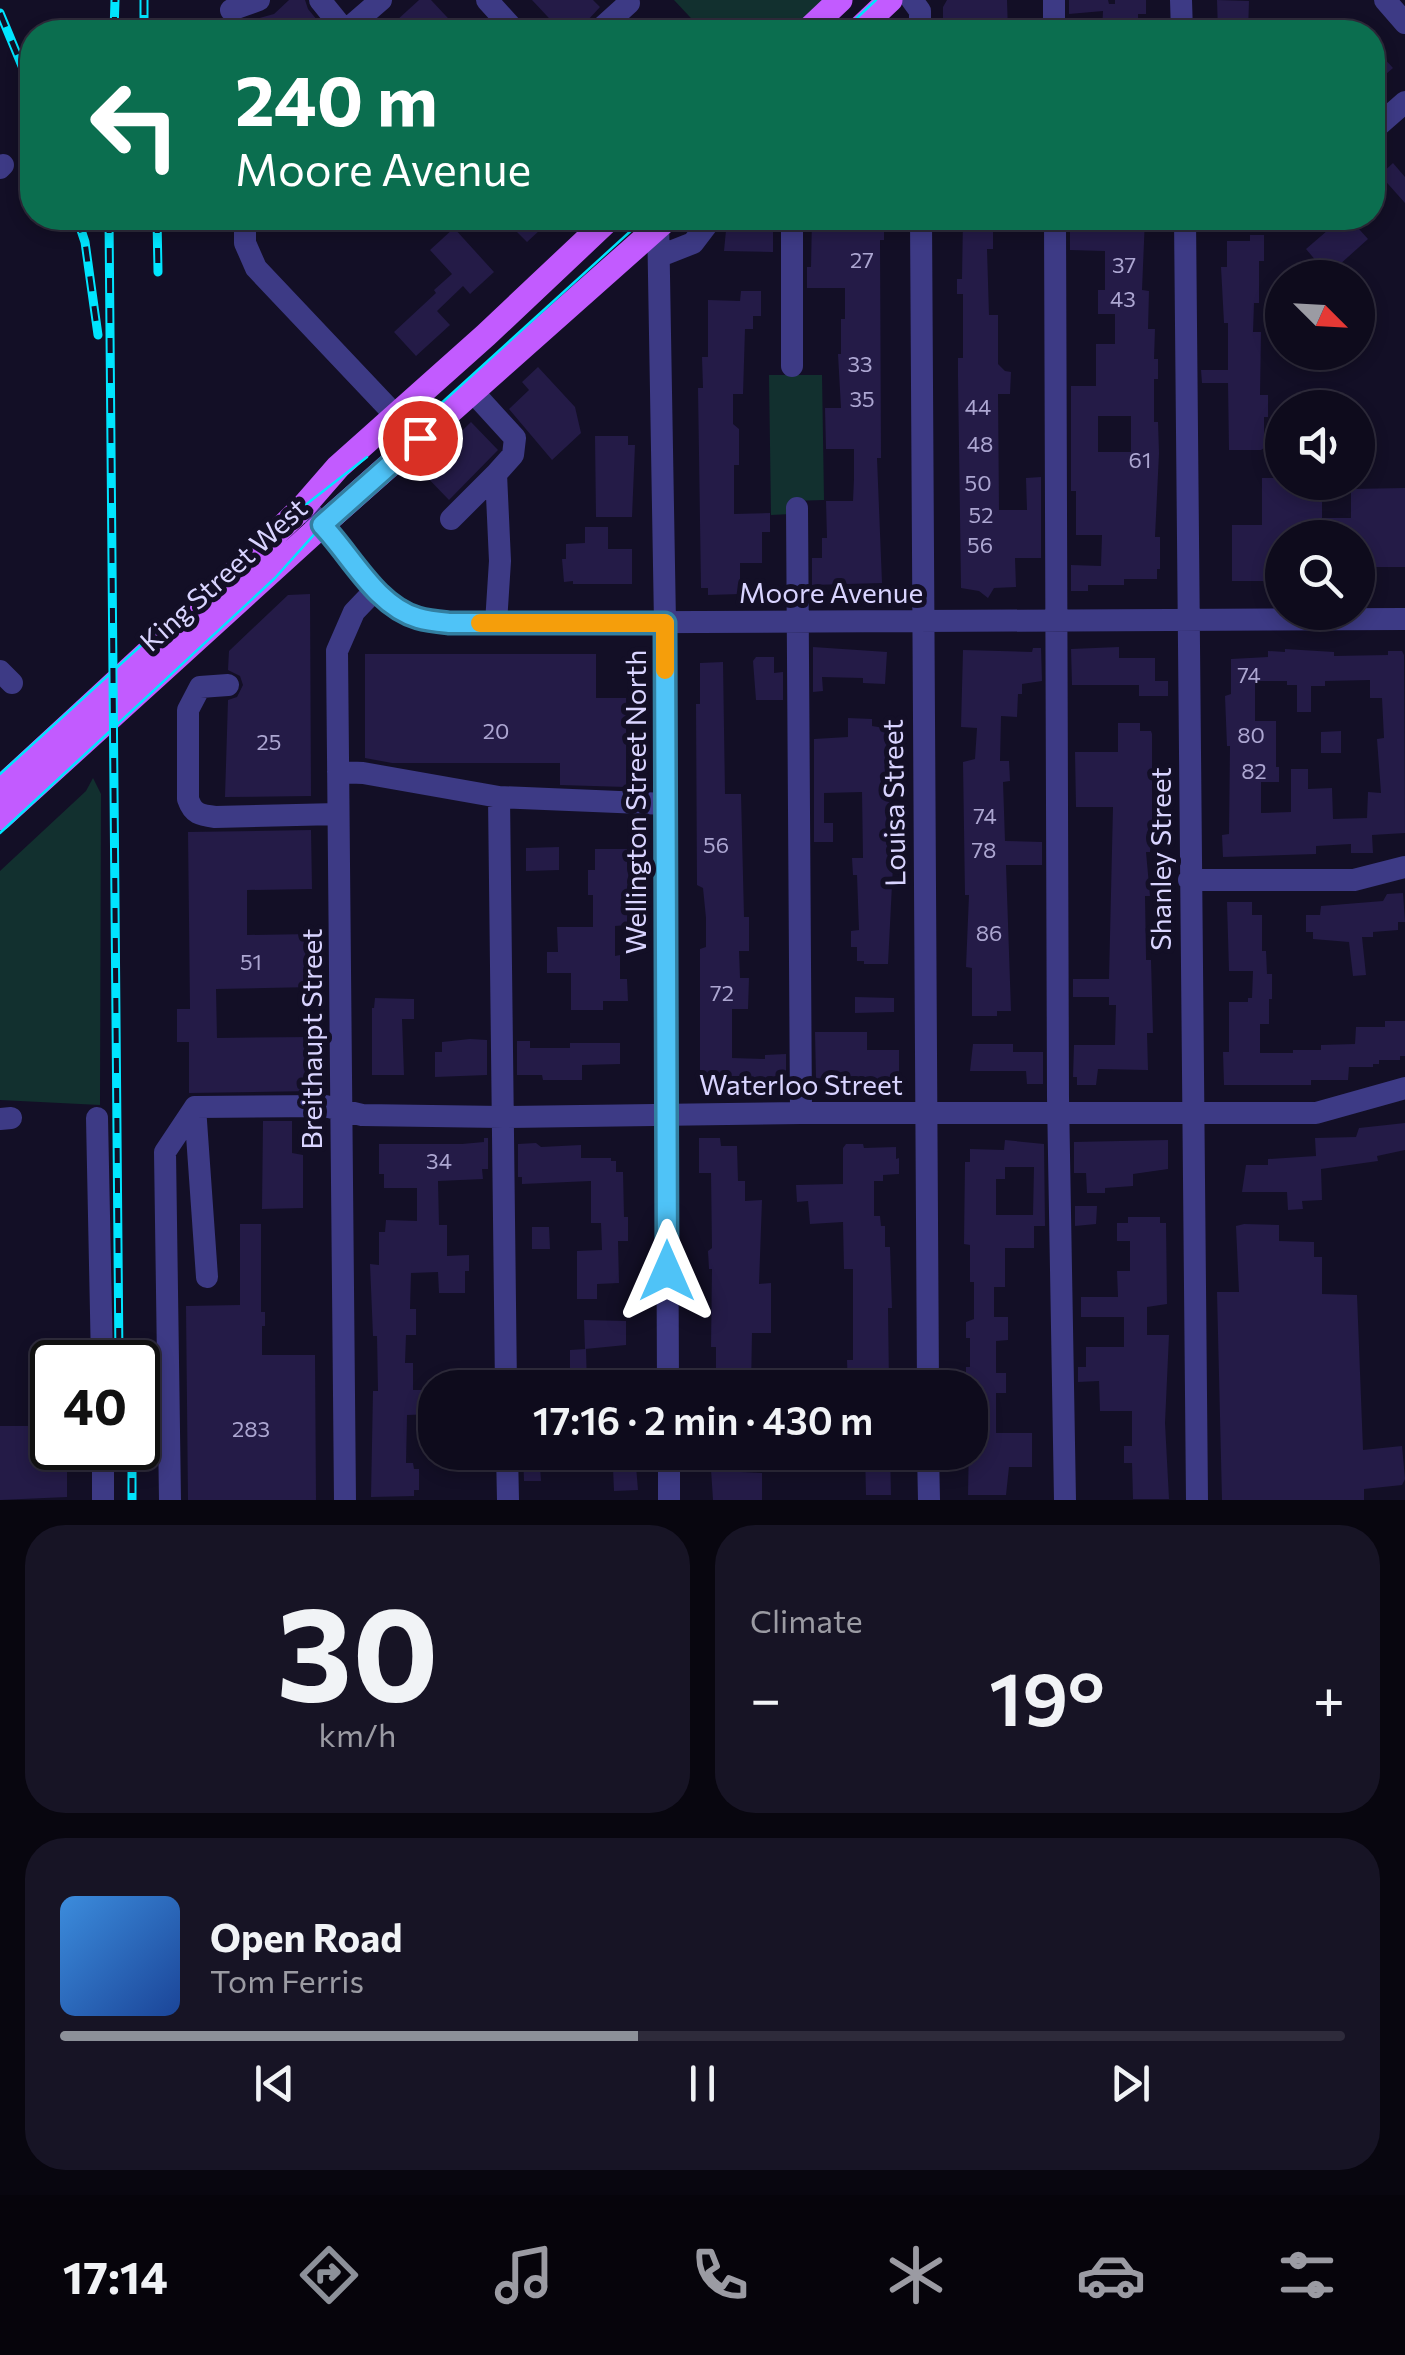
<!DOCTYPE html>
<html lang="en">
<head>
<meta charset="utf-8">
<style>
	:root { --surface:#0e0b1c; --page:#171425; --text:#f1f3f6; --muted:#9b9ba3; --line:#2e2b3b; --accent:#8c9099 }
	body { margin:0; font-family:Commissioner,sans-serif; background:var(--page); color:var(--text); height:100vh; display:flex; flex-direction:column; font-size:38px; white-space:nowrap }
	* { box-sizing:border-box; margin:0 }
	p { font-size:32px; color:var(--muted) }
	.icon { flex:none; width:55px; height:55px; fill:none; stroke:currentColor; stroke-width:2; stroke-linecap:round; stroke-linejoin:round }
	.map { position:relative; height:1500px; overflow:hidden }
	.details { display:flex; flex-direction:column; gap:25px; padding:25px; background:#08060f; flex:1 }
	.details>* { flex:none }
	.hud { position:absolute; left:20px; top:20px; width:1365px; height:210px; border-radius:40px; box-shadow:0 5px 15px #0003,0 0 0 2px var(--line); background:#0b6e4f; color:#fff; overflow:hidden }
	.needle { width:65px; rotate:114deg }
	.tools { position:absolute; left:1265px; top:260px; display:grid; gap:20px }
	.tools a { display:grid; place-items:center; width:110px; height:110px; border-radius:50%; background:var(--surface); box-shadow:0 5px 15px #0003,0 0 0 2px var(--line); font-size:50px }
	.speed { position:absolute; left:30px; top:1340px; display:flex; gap:20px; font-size:50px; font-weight:700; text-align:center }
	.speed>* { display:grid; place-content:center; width:130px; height:130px; border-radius:50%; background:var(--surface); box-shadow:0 5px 15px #0003,0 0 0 2px var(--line); line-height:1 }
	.speed .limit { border:5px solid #111; border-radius:15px; background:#fff; color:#111 }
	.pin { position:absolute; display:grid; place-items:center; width:85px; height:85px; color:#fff; margin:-42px; border:5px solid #fff; border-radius:50%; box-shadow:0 2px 10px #0007 }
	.me { position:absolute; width:110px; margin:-55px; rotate:0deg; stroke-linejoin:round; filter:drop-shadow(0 0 8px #0008) }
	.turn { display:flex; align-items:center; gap:35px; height:210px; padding:0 50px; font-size:45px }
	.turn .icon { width:130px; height:130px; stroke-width:2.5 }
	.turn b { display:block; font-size:70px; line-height:85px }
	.big { font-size:75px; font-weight:600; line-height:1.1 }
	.details .tile { flex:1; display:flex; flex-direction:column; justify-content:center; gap:15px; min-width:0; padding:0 35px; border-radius:40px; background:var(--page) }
	.details .dial { align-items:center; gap:0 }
	.dial b { font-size:130px; line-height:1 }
	.song { display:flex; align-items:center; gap:30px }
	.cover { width:120px; height:120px; border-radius:15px; background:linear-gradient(135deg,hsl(210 70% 55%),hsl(220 70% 35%)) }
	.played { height:10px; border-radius:5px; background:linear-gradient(90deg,var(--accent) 45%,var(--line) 45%) }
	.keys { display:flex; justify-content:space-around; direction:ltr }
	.heat { display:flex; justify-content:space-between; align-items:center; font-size:55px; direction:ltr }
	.details .tiles { flex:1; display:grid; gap:25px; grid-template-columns:1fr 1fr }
	.tile:last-child { grid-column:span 2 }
	.trip { position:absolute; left:418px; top:1370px; width:570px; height:100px; border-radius:40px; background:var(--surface); box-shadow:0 5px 15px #0003,0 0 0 2px var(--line); font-weight:600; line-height:100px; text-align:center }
	.tab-bar { display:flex; height:160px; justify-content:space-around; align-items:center; background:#06040b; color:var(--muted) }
	.tab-bar .icon { width:70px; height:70px }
	.tab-bar .on { color:var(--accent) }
	.tab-bar b { font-size:45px; color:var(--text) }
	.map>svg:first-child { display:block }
</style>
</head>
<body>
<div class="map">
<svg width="1405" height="1500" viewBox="0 0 1405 1500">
	<rect width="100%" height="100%" fill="#130f26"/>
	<path fill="#12302f" d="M674,0h150l-34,32h-86z
		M769,375h53l2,125 -32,1 -1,13 -20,1z
		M93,778l8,16 -1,311 -100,-5v-229l86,-80z"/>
	<path fill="#241b47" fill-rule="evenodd" d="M289,0h16l3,9 19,23h-89v-8l36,-10z
		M419,0h12l30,32h-77z
		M532,0h61l7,7 -23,25h-15z
		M947,0h60l1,32h-65v-25z
		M1069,0h39l1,4h6v-4h31v14h-8v18h-36l1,-21 -34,3z
		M1217,0l32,1 -1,31h-30z
		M1372,45l21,23 -21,18z
		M1393,163l12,14v26l-25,-28z
		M503,218h50l-26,24z
		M812,218h72v22h-4l1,218h-4l5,125 -70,2v-27h10v-20h5l-1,-37h27l1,-22v-30h-28l-1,-41h16l-3,-54h3v-35h4v-31h-38v-21h4z
		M963,218h30v31h-6l2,66h9v49l7,7 6,1 -1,22h-12l1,116h28l-1,-32 15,-1v81h-26l1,29 -22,1 -6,10 -9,-7 -18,-3 -3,-211v-19h5v-64h-6v-15h5z
		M1070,218h75l-3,72 7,1 -1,38h7l-1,30h4v20h-4v43h4l1,31 -4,84h5v32h-3v10h-33v6h-36v6h-17v-26l30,1 1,-31h-26v-44h-5v-105h25v-42h19v-30h-17v-24h7v-39l-35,-1zM1098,416h33v36h-33z
		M1342,218h7l19,21 -40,36 -22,-26z
		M727,220l46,1v31l-49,-1z
		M454,228l40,44 -24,22 -7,-8 -26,25 13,14 -34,31 -22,-24 42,-39 -2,-3 18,-16 -22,-24z
		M1250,235h14v26h-5v42h-5l-1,29h8l-1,63h8v22h-4v31l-3,2h-32l-1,-67h-26l-1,-13h27v-47h-4l-3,-56h6v-26h23z
		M741,291h20v25h-8v13h-8l-2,65h-10v30l6,5v36h-5v49l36,-1v19h-8v31h-22v31l-32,1v-7h-7l-3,-200h5l-1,-31h6v-57l32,1z
		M538,367l37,40 6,26 -29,27 -43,-51 20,-19 -7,-8z
		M471,422l27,28 -49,50 -28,-29z
		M595,436h33v9h7l-3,72h-36z
		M1262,478h20v4h40v36h29v-29l54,-1v79h-47v-29h-76v43h-50v-56h30z
		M585,527h23v22h24v35h-59v-3l-9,1 -2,-23h4v-15l19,-1z
		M310,594l1,202 -86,1 3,-97 9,-3 6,-12 -3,-9 -12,-6 1,-19 59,-56z
		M813,647l74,5 -2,32 -22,-1v-5l-41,-1 1,14 -10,1z
		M1119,647v11h36v23h13v15h-29v-11h-67l-1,-36z
		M1033,648h8l1,33 -20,3v10h-4l-1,23 -16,-1 -1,45h9l1,20 -7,1 2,59 37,1v23h-36l5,146h-14v5h-25v-48l-6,-1 3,-72h-4l-2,-133 12,-3 2,-31 -16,-1 2,-77 69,2z
		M1285,649l49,3v4l54,-1v-4h14l2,4 1,178 -33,2 1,18h-22v-9l-35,2v8l-93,3 -1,-22 7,-1 1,-88h-3l-2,-50 6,-2v-35l37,-2v-6l17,1zM1370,680v18h12l2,40 -7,1 4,54 -13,-1 -1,26 -34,1 -1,-31 -24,1v-20h-17v43l-30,1v-31h18v-15h-3v-46h-21v-40h32v4h10v27h14v-26h14v-5z
		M365,654h231v44h30v89l-66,-2v-22h-168l-27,-5z
		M756,657h18v16l9,-1v28h-27l-3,-39z
		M723,662l2,132h16l3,123h5v34h-10l1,27h9l-1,31h-16v49l33,1v-4l21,-1v30l-43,1 -4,-9h-39v-127l6,-2v-29l-3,-30 -6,-3 -1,-181h4v-41z
		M848,718l24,1v7l18,3 4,116 -6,119h-24v-3h-7v-14h-6v-16l8,-1 -2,-55h-4l-1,-17h11l-1,-66 -38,1v30h9v19h-19v-103l34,-2z
		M1118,723h22v8h11l1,3v89l-2,29h-4l4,44h-5l1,60v4h5l2,73h-6l1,37 -50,-1 -2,16h-19v-8h-4l1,-32h41l1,-40h-7v-8h-36v-18h36l4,-172h-37l-1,-55h43z
		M1341,731v22h-20v-21z
		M311,830l1,59 -65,1v45l65,-1 1,53 -97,2 1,49 96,-1 1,54 -125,2v-51h-12v-33h13l-2,-177z
		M559,847v23l-33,1v-23z
		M595,849h34l-2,76 -12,1v30l5,-1v24h7l1,22h-25v9h-32v-37h-24v-21h11l-1,-25h36v-32h-5v-25h7z
		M1403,893l2,29h-7v8l-25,2v5h-11l4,38 -13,1 -4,-34 -36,-3v-7h-7v-17h14l1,-9 62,-5 4,-7z
		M1227,902h25v13h10v36h4l1,23h5v25h-3v25h-9v29h33v-3h28v-5l34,-1 1,-17h29v-6h20v35h-5v4h-21v4h-6v3h-24l-1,13h-37v5h-87l-1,-33h6v-50h19v-4h4l1,-27h-24z
		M855,997l39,1v14l-39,1z
		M375,998l39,1v20h-12l2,56h-32v-67h2z
		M815,1032h52v18h32v35l-83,-7z
		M470,1039l17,1v35l-52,2v-25h7v-10z
		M517,1041h13v7h40v-5h50v21l-38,1v15h-39l-1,-5h-25z
		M973,1044h40v8h30v32h-16l-1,-13h-56z
		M263,1121h29v32l11,2v53l-41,1z
		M1405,1123v27l-28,6 1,5 -57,8 1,31 -20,1 1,8 -15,1 -1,-18h-45l4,-27h22v-6l48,-3 -1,-18 41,-1 3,-9z
		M484,1138h4v31h-6l1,10 -45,2 1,44h8v31l22,-1v16h-4v22h-26l-1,-21 -27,1 -1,36h6v26h-10l-1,28h8v27h22v24l-28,1 -1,48h7l1,6h5v21h-5v6l-43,1 2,-106h5l-1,-55h-4l-3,-72 9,1v-33h6l1,-12 31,1v-33h-33v-14h-5v-30h83l22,-2z
		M699,1138h21l1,8h16l1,35h7v20l17,-1 -3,84 12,-1v50h-19l-1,55h-35v-41h-5l1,-78h-3l-1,-18 4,-3 -1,-75h-12z
		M1005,1140l39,4 1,82h-11v22h-29v39h-11v30h14v23l-12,1v32h10v20h-10v40h36v34h-23l-3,28h-38l2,-110h-4v-18h4v-29h-4v-16l8,-3v-37h-4v-37l-6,-1 1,-82h5v-13l34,1zM1005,1167h29l-1,48h-37v-36h9z
		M1168,1140v29l-35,5v12l-28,2v5h-18l-1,-20h-12v-31z
		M536,1143l5,4 40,-2v13h30v3h5v11h7l1,45h4v24h-10l1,42 -22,1v15h-20v-48l25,-1 -1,-27h-10v-42l-69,3v-7h-4v-33z
		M846,1144h17l1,4 32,-1v12l3,-1v16l-16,1v6h-9v35h6l1,10h4v21h5l2,61h-4l1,76 -22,1 1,3h-20l-1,-28h6v-91h-9l-1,-47 -33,2 -2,-23 -11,1 -1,-17 47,-1v-36z
		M1075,1206h22l-1,18 -21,2z
		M1128,1217h32v6h6l1,81 -20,3v28h22l-4,88 4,76h-36l-1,-36h-8v-17h8v-35h-32l-1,-30 -21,1v-15h8v-20h38v-30h-43v-20h37l-1,-26h13v-30h-13v-18h11z
		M240,1224h21v88h4v14h-3v29h53l1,145h-128l-2,-194 54,-1z
		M1244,1224l35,1v16l35,1v15h8v37l35,1 6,155 39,-4 3,33 -3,6 -38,4v11h-142l-5,-208h22l-3,-66z
		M532,1227h17l1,22h-18z
		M584,1320l42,1v24l-41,4z
		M586,1349l1,39h-17v-38z
		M0,1426h52v22h15v49l-67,3z
		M523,1452h16l2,29h-17z
		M741,1452v20l21,1v27h-49l-3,-46z
		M865,1452h25l1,43h-25z
		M636,1466l2,24 -24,1 -1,-23z"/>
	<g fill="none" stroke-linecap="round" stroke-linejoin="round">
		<path stroke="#3d3a85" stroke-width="22" d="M320,0l25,31 36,-31
			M487,0l29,32
			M912,0l8,11v21
			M1054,0v32
			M1181,0l1,32
			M1385,0l20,23
			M231,10l28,-10
			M597,32l32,-29
			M1372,131l33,-29
			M0,168l3,-3
			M658,218l7,405 3,765
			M792,218v148
			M921,218l7,1170
			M1055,218l3,879 7,403
			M1185,218l12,1282
			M245,227v16l11,25 139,147
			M660,256l33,-13 19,-25
			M473,392l42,46 -2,17 -17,19 4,87 -4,62
			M797,508l4,605
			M310,512c29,30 52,72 86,96 16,11 35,12 54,15l955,-4
			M451,519l45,-45
			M0,671l12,12
			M228,685l-28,2 -12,23v89c5,15 12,16 27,18l123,-3
			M338,772l25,1 136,24 167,7
			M499,797l7,591
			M1189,880h165l51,-13
			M195,1107l130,-1 37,9 140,2 299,-4h515l89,-25
			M195,1107l12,170
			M97,1118l5,244
			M0,1119l11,-1
			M103,1448v52
			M507,1452l1,48
			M669,1452v48
			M928,1452l1,48
			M170,1500l-5,-348 30,-45
			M345,1500l-8,-849 17,-39 22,-23"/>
		<path stroke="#c25bff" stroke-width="25" d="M806,32l34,-32
			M856,32l34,-32
			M0,789l243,-224 61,-59 34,-39 148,-132 124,-117
			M0,818l322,-293 346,-307"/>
		<path stroke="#00e5ff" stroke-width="2.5" d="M842,32l34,-32
			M0,774l236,-215 131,-102
			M0,833l275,-255 117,-130 253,-230"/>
		<defs>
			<path id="rail" d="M144,0v32
				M0,13l32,77
				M114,32l1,-32
				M77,218l8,24 13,93
				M109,218l10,1144
				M157,218l1,54
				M132,1448v52"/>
		</defs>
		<use href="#rail" stroke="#00e5ff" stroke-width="9"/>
		<use href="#rail" stroke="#130f26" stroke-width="5" stroke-dasharray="15" stroke-linecap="butt"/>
	</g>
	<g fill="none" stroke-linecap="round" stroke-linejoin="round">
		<defs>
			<path id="route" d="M420,438l-98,87c29,30 54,81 96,93 10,3 22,4 32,5h215l2,648"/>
		</defs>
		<use href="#route" stroke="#337fa1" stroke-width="25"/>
		<use href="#route" stroke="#4fc3f7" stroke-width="18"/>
		<path stroke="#f59e0b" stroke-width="18" d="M480,623h185v47"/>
	</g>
	<g text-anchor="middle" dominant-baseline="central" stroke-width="10" stroke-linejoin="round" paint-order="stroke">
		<g font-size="22" fill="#aca6d1">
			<text x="862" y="259">27</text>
			<text x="1124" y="264">37</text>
			<text x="1123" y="298">43</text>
			<text x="860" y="363">33</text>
			<text x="862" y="398">35</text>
			<text x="978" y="406">44</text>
			<text x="980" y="443">48</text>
			<text x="1140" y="459">61</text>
			<text x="978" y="482">50</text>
			<text x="981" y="514">52</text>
			<text x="980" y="544">56</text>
			<text x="1249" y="674">74</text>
			<text x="496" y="730">20</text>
			<text x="1251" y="734">80</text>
			<text x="269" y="741">25</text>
			<text x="1254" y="770">82</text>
			<text x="985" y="815">74</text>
			<text x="716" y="844">56</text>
			<text x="984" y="849">78</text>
			<text x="989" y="932">86</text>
			<text x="251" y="961">51</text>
			<text x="722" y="992">72</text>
			<text x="439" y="1160">34</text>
			<text x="251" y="1428">283</text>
		</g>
		<g font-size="28" fill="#d9d4ff" stroke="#130f26">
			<text transform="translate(223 574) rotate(-42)">King Street West</text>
			<text x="831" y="592">Moore Avenue</text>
			<text transform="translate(635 802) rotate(-90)">Wellington Street North</text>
			<text transform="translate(893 803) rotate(-91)">Louisa Street</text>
			<text transform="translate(1160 859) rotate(-90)">Shanley Street</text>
			<text transform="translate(311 1039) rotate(-90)">Breithaupt Street</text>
			<text x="801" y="1084">Waterloo Street</text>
		</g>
	</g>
</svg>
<div class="tools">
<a><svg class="needle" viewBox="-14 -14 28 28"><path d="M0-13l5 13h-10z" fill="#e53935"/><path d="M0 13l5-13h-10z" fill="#9b9ba3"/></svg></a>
<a><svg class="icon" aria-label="sound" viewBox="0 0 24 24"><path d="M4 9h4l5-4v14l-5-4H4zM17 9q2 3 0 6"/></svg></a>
<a><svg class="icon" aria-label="search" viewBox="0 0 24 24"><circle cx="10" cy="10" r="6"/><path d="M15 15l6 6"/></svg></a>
</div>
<div class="speed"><div class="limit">40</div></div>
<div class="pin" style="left:420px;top:438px;background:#d93025"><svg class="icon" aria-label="arrive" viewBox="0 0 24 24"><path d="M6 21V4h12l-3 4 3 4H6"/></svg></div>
<svg class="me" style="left:667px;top:1271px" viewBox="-20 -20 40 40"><path d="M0-17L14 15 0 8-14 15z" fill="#4fc3f7" stroke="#fff" stroke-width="4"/></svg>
<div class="trip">17:16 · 2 min · 430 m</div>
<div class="hud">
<div class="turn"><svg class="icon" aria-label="left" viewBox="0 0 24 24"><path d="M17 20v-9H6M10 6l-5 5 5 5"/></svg><div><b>240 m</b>Moore Avenue</div></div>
</div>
</div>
<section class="details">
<div class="tiles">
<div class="tile dial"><b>30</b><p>km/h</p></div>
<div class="tile"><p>Climate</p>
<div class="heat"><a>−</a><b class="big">19°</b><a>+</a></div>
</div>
<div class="tile">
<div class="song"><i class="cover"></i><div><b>Open Road</b><p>Tom Ferris</p></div></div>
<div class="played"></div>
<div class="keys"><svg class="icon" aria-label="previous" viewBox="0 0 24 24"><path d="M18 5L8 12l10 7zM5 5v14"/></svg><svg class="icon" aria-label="pause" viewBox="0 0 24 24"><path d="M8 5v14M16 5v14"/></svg><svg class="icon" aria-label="next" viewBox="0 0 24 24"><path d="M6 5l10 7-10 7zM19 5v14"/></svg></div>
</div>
</div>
</section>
<nav class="tab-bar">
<b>17:14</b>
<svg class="icon on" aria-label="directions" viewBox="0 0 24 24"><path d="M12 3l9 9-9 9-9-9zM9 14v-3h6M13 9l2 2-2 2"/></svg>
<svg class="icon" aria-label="music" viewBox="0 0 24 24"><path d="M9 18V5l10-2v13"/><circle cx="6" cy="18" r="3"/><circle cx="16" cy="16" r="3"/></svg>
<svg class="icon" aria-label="phone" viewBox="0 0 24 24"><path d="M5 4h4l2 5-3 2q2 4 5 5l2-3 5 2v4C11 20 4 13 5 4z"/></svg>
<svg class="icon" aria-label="climate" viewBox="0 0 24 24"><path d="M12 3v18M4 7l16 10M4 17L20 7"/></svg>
<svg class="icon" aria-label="car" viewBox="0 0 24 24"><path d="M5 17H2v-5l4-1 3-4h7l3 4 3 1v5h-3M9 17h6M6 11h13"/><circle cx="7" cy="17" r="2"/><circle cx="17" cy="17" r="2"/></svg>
<svg class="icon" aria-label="filters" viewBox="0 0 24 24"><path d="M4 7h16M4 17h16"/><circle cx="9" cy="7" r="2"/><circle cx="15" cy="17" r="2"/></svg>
</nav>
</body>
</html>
